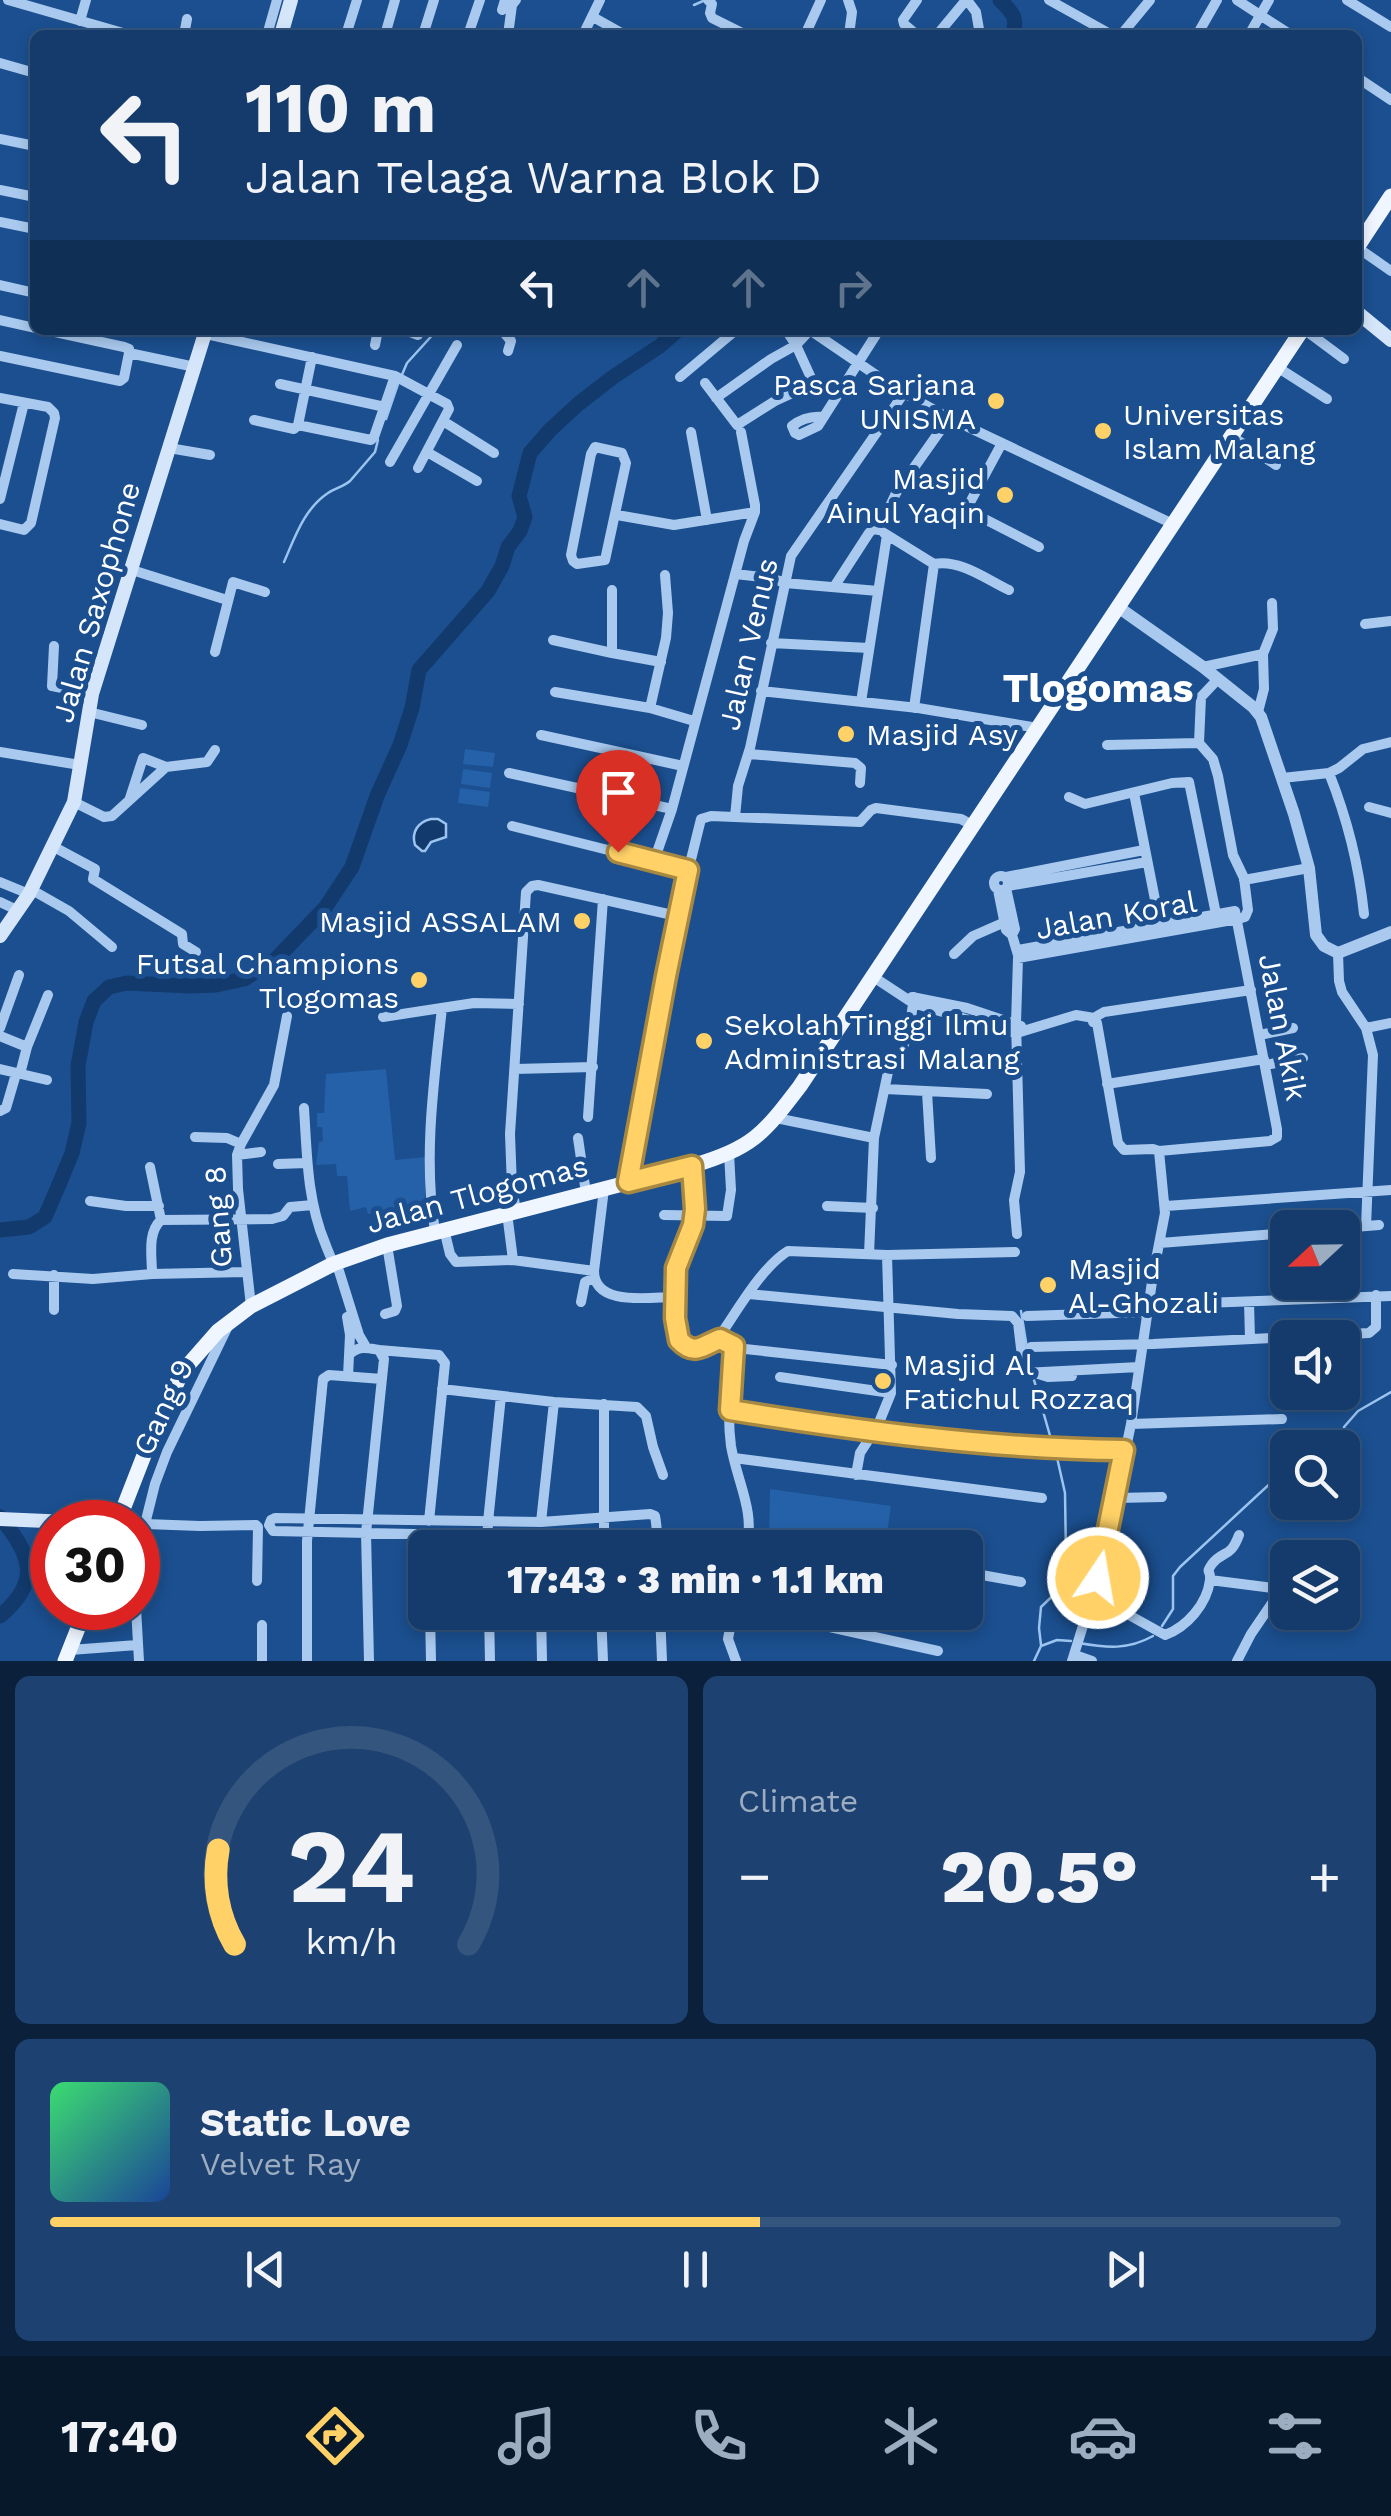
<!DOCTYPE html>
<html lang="en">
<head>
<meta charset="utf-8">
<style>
	:root { --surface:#143b6b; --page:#1d4271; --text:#f1f3f6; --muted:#9dadc1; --line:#33557e; --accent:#ffd166 }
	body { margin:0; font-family:"Work Sans",sans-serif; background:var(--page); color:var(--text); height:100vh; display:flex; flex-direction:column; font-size:38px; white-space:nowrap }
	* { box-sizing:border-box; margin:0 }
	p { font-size:32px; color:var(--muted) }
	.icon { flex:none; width:55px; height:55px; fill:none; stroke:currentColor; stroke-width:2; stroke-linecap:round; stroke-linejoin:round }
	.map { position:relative; height:1661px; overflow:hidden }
	.sheet { display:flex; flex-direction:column; gap:15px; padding:15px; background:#0b203b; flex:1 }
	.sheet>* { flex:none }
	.hud { position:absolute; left:30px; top:30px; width:1332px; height:305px; border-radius:15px; box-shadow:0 5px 15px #0003,0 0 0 2px var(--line); background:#143b6b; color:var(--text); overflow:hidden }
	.needle { width:65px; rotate:248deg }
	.tools { position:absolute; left:1270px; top:1210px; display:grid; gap:20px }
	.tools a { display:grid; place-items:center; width:90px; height:90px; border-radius:15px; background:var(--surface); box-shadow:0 5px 15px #0003,0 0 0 2px var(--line); font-size:50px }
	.speed { position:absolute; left:30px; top:1500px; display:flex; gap:20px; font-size:50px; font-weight:700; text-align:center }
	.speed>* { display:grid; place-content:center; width:130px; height:130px; border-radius:50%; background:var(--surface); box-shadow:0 5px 15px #0003,0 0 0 2px var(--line); line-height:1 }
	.speed .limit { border:15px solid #d22; background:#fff; color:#111 }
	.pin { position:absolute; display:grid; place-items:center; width:85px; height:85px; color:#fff; margin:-102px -42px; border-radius:50% 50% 50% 0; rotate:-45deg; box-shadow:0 0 10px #0007 }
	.pin .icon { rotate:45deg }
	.me { position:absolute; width:110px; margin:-55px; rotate:12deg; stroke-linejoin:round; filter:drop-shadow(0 0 8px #0008) }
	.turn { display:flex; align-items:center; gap:35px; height:210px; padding:0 50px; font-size:45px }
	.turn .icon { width:130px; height:130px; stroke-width:2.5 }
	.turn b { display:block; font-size:70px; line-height:85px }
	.lanes { display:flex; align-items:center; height:95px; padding:0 50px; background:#0003; justify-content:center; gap:50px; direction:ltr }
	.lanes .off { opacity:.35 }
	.big { font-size:75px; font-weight:800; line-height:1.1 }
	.sheet .card { flex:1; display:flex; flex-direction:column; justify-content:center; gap:15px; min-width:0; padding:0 35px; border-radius:15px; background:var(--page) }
	.sheet .dial { align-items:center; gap:0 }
	.dial svg { height:260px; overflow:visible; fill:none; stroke:var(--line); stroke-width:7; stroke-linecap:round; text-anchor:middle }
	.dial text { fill:var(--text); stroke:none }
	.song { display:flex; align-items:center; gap:30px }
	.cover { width:120px; height:120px; border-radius:15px; background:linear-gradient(135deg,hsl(140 70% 55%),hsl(220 70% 35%)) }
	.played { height:10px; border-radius:5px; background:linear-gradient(90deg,var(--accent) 55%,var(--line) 55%) }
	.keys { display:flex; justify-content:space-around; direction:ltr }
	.heat { display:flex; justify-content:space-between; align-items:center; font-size:55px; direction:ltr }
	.sheet .tiles { flex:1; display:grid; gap:15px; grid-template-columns:1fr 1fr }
	.card:last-child { grid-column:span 2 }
	.trip { position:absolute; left:408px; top:1530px; width:575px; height:100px; border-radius:15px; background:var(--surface); box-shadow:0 5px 15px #0003,0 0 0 2px var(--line); font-weight:800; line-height:100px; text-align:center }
	.tabs { display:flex; height:160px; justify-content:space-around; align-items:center; background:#08182b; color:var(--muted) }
	.tabs .icon { width:70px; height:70px }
	.tabs .selected { color:var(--accent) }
	.tabs b { font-size:45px; color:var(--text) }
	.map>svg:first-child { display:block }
</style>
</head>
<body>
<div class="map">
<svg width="1391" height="1661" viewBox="0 0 1391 1661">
	<rect width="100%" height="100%" fill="#1b4f8f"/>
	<path fill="#2461a8" d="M465,749l30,4 -2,14 -30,-3z
		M463,769l29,4 -2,15 -29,-4z
		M460,788l30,4 -2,15 -30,-4z
		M386,1069l9,91 31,-3 -1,47 -57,10 -2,-7 -16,4 -3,-35h-10l-1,-12 -20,1 3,-23 4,-1 -1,-14h-5v-14h7l2,-39z
		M770,1489l121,17 -6,41h-36l-80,-13z"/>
	<path fill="#123a6d" stroke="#9cc4f0" stroke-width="2.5" d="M431,819h7l8,5v13l-15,5 -6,9h-3l-7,-6c-4,-13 3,-23 16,-26z"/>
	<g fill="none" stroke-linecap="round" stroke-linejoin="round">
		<path stroke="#9cc4f0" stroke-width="2.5" d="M694,5l9,-4
			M401,377l6,-14 30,-33
			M386,419l12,-35
			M284,562c11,-25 20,-53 44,-69 7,-5 15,-6 22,-12l25,-29 3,-12
			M1021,1311l9,56
			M1034,1380l19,66
			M1342,1486l6,-22 -4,-37 14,-16 33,-19
			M1162,1626l11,-17v-33l7,-9 95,-88 13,-7
			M1079,1643c28,5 49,7 74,-7
			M1041,1645l-2,-17 2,-21 30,-29 -5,-22 -1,-63 -9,-40
			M1034,1661l7,-15 16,-6 14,1"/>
		<path stroke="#123a6d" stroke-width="15" d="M1000,0c12,12 19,18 12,35
			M0,1230l29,-3 16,-10 13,-30 14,-34 7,-30 -1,-57 8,-44 8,-21 15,-14 18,-4 64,3 25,-1 28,-6 31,-19 50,-52 27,-41 25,-71 23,-51 12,-37 7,-38 69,-79 14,-25 6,-19 12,-16 5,-14 -6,-21 11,-43 20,-23 27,-25 36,-28 47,-31 18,-16
			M0,1517c32,38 41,65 0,99"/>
		<path stroke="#a9c9ee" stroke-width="10" d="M8,0l122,35
			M708,0l4,4 -2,9 2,5 30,15
			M848,0l4,12 -3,23
			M917,0l-14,20 1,4 13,11
			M967,0l9,12 4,23
			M1049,0l63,35
			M1237,0l54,35
			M1347,0l44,27
			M502,10l3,-10
			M593,17l32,18
			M80,21l6,-21
			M184,35l3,-16
			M267,35l10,-35
			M346,35l11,-35
			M385,35l10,-35
			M423,35l11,-35
			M468,35l12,-35
			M508,35l4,-30 4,-5
			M583,35l17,-35
			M805,35l16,-35
			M937,35l29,-35
			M1121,35l29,-35
			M1197,35l20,-35
			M1249,35l20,-35
			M0,63l35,10
			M1358,78l33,22
			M0,139l35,7
			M0,190l35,7
			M0,222l35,7
			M1358,248l33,23
			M0,285l35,8
			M0,320l35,8
			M46,330l78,17 5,2v4l66,14
			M188,330l207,46 52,28 2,5 -31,59
			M405,330l13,5
			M502,330l9,11 -3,10
			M810,330l85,58 54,30 224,106
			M1305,330l39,29
			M375,345l3,-15
			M0,356l120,25 4,-3 5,-25
			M1277,367l50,32
			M680,377l56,-47
			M705,383l32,42 38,-24 35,-16 2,-5 -16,-35 13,-14
			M280,384l105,23
			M0,398l48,9 6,6 1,5 -24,105 -7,7 -24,-6
			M716,398l55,-39 25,-14 -10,-15
			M823,417c-11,-1 -22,2 -31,9l3,7 4,2 19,-9 61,-96
			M254,420l40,9 4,-4 73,15 3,-3 21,-61
			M443,421l51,32
			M298,425l14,-68
			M691,432l16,88
			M1231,436l45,29
			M1002,443l-35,65 4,4 68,35
			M595,447l27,6 4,10 -21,97 -28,4 -4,-3 -2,-6 20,-101z
			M169,448l41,7
			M427,452l50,29
			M390,462l67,-117
			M0,499l24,-96
			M617,515l57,10 81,-13
			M884,533l50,31
			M934,564c26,-5 52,15 75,26
			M132,570l95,30
			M735,574l36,4 14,5 93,8
			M834,587l35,-54 4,-4 6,1 17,-37 53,-75
			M612,590v63l49,9
			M1365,624l26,-3
			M553,640l59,13
			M771,643l98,5
			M54,646l-2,40 40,8
			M215,652l18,-70 32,10
			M1203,667l60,-13
			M1218,679l-17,18 -2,46 14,16 5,17 15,79 11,23 4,32 -3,7 -7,2
			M761,691l157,17 120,20
			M555,692l95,16 44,13
			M861,702l26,-167
			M650,708l16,-70 2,-25 -3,-38
			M914,708l20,-144
			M89,712l53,13
			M1258,712l6,-23 -1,-35 10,-25 -1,-26
			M541,735l142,31
			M1107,745l92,-2
			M0,752l80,13
			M749,754l106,9 6,5 -1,15
			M509,773l163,36
			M1329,773c18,45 30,93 35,141
			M1282,778l47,-5 10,-5 24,-19 28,-7
			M1134,793l26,132
			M1069,797l16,7 87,-21 17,-1 27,132
			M130,798l13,-40 23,9
			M74,802l30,15 8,-1 54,-49 41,-5 8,-12
			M1369,807l22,6
			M735,817l3,-31 12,-38 41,-192 113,-163
			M512,826l176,44
			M54,847l41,22 -2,10 89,55 1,10 13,8
			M654,861l18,-52 72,-268 11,-29v-7l-14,-73
			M994 883a7 7 0 1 1 14 0a7 7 0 1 1-14 0Z
			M1006,877l138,-27
			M1244,880l65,-12
			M0,882l29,12
			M1008,886l139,-24
			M1006,888l9,41 -3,6
			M32,890l37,21 43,36
			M998,890l8,40 6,5 6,20
			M0,902l19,9
			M1018,950l217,-39 42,218v8l-7,4 -111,10 -6,-2 -29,1 -6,-7 -21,-120
			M1338,953l1,28 3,11 24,36 7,27 -7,171
			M954,954l19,-18 32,-14
			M872,976l41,27 89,27 15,3 59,-18 18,3 3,5
			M912,997l55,11 54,18
			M383,1017l91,-14 45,1
			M1093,1022l4,-6 7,-4 147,-22
			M0,1028l19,-53
			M1366,1028l25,-5
			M1260,1035l33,-7
			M0,1036l27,11
			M1265,1065l38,-7
			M0,1069l47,11
			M515,1069l78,-2
			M20,1074l7,-27 21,-52
			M1107,1084l157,-25
			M885,1089l102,5
			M927,1092l4,66
			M304,1108c3,46 3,92 21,135 4,10 7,20 14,28l20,64 7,12
			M0,1111l6,-3 10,-34
			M588,1117l15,-218
			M776,1118l98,20
			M195,1137l32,1 14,6
			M578,1138l8,55
			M237,1155l24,-3
			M278,1164l29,-1
			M692,1166c1,15 4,31 2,47 -2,24 -12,32 -17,52 -5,20 -10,81 18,84 12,1 20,-7 26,-15l10,4 3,7
			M150,1167l11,53 111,-1 11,-3 7,-9 23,-2
			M628,1182l49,-266 24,-97 10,-3 149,6 11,-12 5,-2 85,11 11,6
			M604,1189l-10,82c0,36 56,26 80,26
			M90,1201l36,5h33
			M827,1206l46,2
			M1166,1206l225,-16
			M516,1211l-4,-24 -2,-53 16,-242 6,-6 6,-1 139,31
			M507,1213l6,47
			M664,1215l63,1 4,-26 -2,-37
			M1342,1228l37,-3
			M444,1229l6,25 6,8 57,-2 81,11
			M435,1231c-12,-73 -1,-150 7,-223
			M1017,1234l-3,-34 6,-28 -4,-149 2,-65 220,-39
			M1160,1243l128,-10
			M869,1254l5,-116 14,-66 4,-11 10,-10 8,-26 4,-28
			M13,1274l80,5 59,-5 94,-2
			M152,1274c0,-18 -5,-41 9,-54
			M749,1294l209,20 54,2 6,7 6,50 115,-6
			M581,1302l4,-20 9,-4
			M1249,1302l1,37
			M1149,1305l242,-9
			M251,1306l-13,-117 -1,-34 4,-11 33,-59 13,-69
			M54,1310v-35
			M385,1314l10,-3 2,-5 -10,-61
			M1027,1316l121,-4
			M347,1317l3,18 -2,41
			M721,1334c18,-26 41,-67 67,-83l99,4 128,-3
			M1031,1347l122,-3 216,-11 7,-6v-32
			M379,1350l60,5 6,8 -16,158
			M735,1350c-5,30 -8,66 -4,96 6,36 25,66 15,102
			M735,1350l10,-1 147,16
			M350,1354c9,-9 18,-6 29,-4l5,9 -18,174 3,128
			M1035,1373l13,4 24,-1
			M780,1377l111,16
			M442,1389l112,13 83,5 9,9 7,31 10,28
			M730,1410l143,23 184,17h68
			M1131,1424l151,-5
			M734,1458l308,40
			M856,1475l4,-22 18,-28 13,-32 -4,-138
			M1116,1498l46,-1
			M541,1522l13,-120
			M145,1524l55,2 56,-1 2,2 -1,54
			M750,1534l76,14
			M604,1537v-133
			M657,1537l-60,1 -324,-7 -4,-6 2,-5 4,-2 266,4 109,-8 5,2c2,10 2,21 3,32
			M487,1548l1,-26 13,-126
			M965,1572l56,10
			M1210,1580l71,9
			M138,1581l7,-57 10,-40 12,-32 61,-126
			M1093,1595l72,40c22,-8 42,-31 45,-55 1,-11 -5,-6 2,-16 12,-15 18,-5 27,-29
			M136,1608l3,53
			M430,1612l1,49
			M489,1612l1,49
			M541,1612l1,49
			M601,1612l2,49
			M660,1612l2,49
			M733,1612l-5,27 8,22
			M761,1612l177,39
			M70,1650l67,-5
			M1075,1655l17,6
			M262,1661v-36
			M307,1661v-120l16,-162 6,-4 53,4
			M1072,1661l29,-93 30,-144 22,-149 12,-62 -6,-62
			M1237,1661l14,-27 36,-53"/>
		<path stroke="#a9c9ee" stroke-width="12" d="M1118,607l85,60 50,40 8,10 33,97 15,54 7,67 8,11 14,7 53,-21"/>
		<path stroke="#d6e6fa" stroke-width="14" d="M281,35l10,-35
			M1358,313l33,27
			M0,936l29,-42 45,-92 18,-108 114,-364
			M0,1519l69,3"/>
		<path stroke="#f0f6ff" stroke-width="15" d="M1358,246l33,-50
			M118,1522l30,-77 34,-73 36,-41 33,-25 82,-42 54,-19 305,-79c61,-19 70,-30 108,-80l502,-756
			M65,1661l21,-53"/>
	</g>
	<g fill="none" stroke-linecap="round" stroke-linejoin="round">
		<defs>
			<path id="route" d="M618,852l70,18 -22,106 -38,206 64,-16 3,43 -2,16 -17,43 -1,50 4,22c16,17 24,5 41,-1l14,7 -4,64c131,21 262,39 394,40l-26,128"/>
		</defs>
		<use href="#route" stroke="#a68842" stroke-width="25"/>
		<use href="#route" stroke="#ffd166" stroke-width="18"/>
	</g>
	<g fill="#ffd166" stroke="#1b4f8f" stroke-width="4">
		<circle cx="996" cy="401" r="10"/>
		<circle cx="1103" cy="431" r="10"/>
		<circle cx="1005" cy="495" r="10"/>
		<circle cx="846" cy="734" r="10"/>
		<circle cx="582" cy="921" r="10"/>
		<circle cx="419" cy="980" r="10"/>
		<circle cx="704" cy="1041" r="10"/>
		<circle cx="1048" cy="1285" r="10"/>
		<circle cx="883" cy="1381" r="10"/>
	</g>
	<g text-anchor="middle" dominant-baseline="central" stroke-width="10" stroke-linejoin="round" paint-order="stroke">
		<g font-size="30" fill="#fff" stroke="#1b4f8f" text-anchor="start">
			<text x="976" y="384" text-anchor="end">Pasca Sarjana<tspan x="976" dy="34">UNISMA</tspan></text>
			<text x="1123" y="414">Universitas<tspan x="1123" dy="34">Islam Malang</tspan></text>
			<text x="985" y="478" text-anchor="end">Masjid<tspan x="985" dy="34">Ainul Yaqin</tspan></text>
			<text x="866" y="734">Masjid Asy</text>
			<text x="562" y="921" text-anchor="end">Masjid ASSALAM</text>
			<text x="399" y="963" text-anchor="end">Futsal Champions<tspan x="399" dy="34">Tlogomas</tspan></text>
			<text x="724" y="1024">Sekolah Tinggi Ilmu<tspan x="724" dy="34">Administrasi Malang</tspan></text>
			<text x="1068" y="1268">Masjid<tspan x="1068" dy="34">Al-Ghozali</tspan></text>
			<text x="903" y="1364">Masjid Al<tspan x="903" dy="34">Fatichul Rozzaq</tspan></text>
		</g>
		<g font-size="30" fill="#fff" stroke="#1b4f8f">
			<text transform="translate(96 602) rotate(-74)">Jalan Saxophone</text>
			<text transform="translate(748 644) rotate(-77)">Jalan Venus</text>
			<text transform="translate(1116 915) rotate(-10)">Jalan Koral</text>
			<text transform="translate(1283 1027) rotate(79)">Jalan Akik</text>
			<text transform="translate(477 1194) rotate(-15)">Jalan Tlogomas</text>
			<text transform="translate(218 1217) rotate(-94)">Gang 8</text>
			<text transform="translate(163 1407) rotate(-65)">Gang 9</text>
		</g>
		<g font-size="40" font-weight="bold" fill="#fff" stroke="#1b4f8f">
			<text x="1098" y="688">Tlogomas</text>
		</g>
	</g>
</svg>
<div class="tools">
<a><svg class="needle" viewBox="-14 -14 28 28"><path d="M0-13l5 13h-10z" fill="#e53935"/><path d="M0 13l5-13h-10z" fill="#9dadc1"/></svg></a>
<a><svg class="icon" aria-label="sound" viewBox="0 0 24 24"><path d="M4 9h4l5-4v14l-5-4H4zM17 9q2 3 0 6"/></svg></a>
<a><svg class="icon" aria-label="search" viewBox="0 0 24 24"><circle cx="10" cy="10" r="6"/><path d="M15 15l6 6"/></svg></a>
<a><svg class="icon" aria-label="layers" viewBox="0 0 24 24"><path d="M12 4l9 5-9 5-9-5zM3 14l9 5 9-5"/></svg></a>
</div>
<div class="speed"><div class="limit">30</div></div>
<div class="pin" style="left:618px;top:852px;background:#d93025"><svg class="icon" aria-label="arrive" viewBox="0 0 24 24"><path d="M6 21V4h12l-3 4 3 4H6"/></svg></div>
<svg class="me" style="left:1098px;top:1578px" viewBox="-20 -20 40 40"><circle r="17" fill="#ffd166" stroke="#fff" stroke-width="3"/><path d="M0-11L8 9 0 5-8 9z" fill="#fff"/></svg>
<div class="trip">17:43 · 3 min · 1.1 km</div>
<div class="hud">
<div class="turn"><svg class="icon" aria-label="left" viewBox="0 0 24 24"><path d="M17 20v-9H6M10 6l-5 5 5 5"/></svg><div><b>110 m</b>Jalan Telaga Warna Blok D</div></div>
<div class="lanes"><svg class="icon" aria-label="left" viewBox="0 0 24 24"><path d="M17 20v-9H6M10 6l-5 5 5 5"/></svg><svg class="icon off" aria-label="ahead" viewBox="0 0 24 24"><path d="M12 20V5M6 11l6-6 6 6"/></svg><svg class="icon off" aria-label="ahead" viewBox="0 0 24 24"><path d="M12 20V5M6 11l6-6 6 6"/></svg><svg class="icon off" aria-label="right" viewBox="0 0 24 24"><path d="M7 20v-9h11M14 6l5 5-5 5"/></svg></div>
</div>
</div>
<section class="sheet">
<div class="tiles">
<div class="card dial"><svg viewBox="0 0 100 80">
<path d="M14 69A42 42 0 1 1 86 69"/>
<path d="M14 69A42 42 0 0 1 9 40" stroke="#ffd166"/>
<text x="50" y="56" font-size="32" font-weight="700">24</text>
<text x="50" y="72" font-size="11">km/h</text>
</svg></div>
<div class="card"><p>Climate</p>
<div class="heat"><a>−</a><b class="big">20.5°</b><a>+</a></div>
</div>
<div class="card">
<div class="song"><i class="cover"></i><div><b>Static Love</b><p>Velvet Ray</p></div></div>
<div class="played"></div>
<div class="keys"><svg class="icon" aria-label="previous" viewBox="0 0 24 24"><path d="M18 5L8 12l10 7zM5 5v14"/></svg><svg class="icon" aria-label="pause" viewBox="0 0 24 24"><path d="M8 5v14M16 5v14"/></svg><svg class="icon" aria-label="next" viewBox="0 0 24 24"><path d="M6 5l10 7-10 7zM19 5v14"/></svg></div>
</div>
</div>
</section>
<nav class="tabs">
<b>17:40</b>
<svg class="icon selected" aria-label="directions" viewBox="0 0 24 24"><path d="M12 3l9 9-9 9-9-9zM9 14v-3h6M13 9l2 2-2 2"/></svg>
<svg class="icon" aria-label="music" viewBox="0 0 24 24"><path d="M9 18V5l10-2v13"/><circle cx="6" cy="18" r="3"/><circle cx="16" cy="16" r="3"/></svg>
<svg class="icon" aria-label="phone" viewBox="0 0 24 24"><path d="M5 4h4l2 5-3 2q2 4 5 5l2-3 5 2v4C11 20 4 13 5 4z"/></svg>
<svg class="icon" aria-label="climate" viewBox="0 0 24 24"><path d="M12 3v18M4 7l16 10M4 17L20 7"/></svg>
<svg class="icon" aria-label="car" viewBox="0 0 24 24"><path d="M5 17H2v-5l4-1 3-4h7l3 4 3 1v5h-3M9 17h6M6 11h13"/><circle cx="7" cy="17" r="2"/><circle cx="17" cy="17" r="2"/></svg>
<svg class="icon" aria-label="filters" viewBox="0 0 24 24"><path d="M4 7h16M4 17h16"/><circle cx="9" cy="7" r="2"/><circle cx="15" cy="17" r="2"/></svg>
</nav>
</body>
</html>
